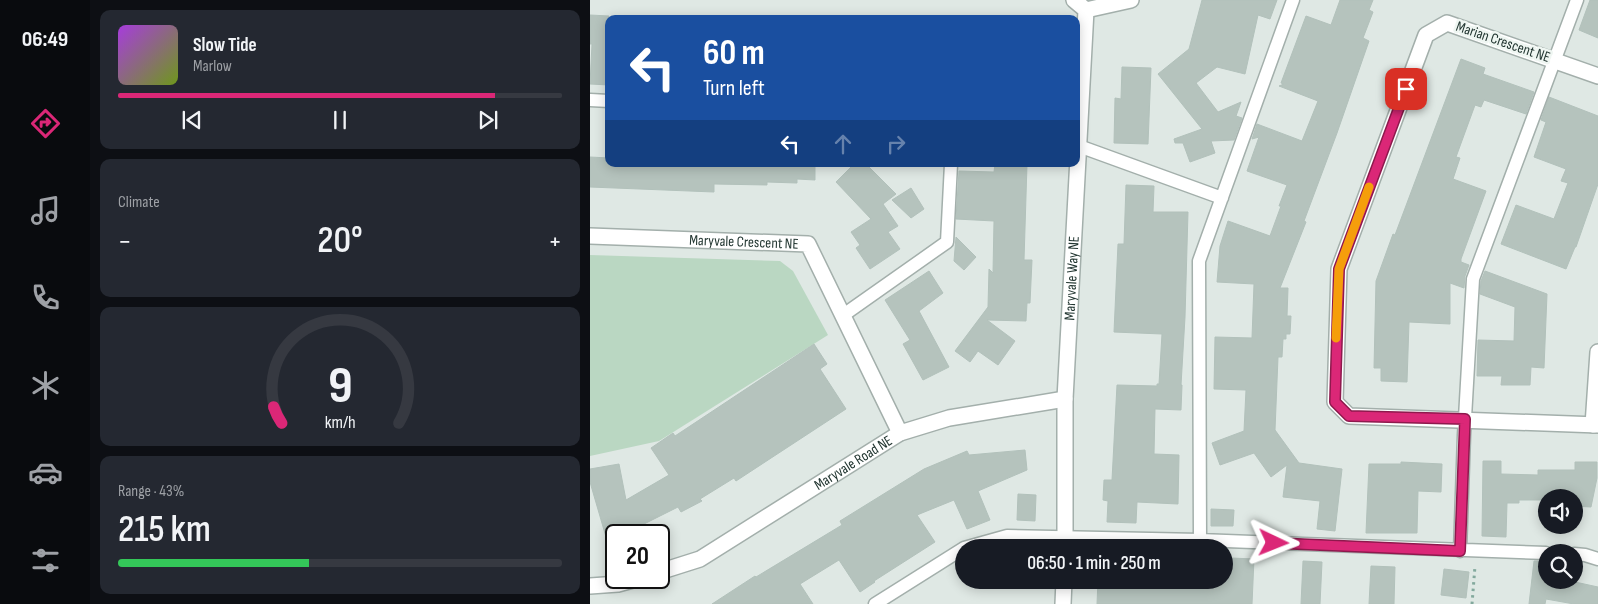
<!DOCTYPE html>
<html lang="en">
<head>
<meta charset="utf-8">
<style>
	:root { --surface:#171b24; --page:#242831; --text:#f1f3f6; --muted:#9ea1a6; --line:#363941; --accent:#db2777 }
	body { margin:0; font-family:"Sofia Sans Condensed",sans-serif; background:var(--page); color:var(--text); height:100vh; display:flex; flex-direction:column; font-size:19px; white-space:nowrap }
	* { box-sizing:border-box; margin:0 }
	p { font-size:16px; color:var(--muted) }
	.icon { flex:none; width:28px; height:28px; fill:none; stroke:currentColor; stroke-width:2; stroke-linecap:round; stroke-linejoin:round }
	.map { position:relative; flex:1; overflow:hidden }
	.side { display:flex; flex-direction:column; gap:10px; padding:10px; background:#0d0f14; width:500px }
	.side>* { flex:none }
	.banner { position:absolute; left:15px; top:15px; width:475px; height:152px; border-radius:10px; box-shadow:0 2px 12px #0003; background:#1a4fa0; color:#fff; overflow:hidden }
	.tools { position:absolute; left:948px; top:489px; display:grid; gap:10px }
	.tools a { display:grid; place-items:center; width:45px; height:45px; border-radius:50%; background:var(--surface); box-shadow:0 2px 12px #0003; font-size:25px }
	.speed { position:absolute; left:15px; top:524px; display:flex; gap:10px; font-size:25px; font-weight:700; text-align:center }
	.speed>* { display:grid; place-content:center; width:65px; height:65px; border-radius:50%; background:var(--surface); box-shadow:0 2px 12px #0003; line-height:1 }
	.speed .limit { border:2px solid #111; border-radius:8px; background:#fff; color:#111 }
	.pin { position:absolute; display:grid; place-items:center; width:42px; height:42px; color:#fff; margin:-21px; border-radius:10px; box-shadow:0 2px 8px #0006 }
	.me { position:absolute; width:55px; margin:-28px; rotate:92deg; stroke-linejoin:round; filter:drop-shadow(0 0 4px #0008) }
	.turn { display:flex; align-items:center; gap:18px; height:105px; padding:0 15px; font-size:22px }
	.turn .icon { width:65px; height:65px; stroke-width:2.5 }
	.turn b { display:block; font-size:35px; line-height:42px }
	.lanes { display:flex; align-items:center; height:48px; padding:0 15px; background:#0003; justify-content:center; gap:25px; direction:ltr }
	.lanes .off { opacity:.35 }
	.big { font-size:38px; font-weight:600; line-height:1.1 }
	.side .tile { flex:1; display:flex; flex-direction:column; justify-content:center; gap:8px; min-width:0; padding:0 18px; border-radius:10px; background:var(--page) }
	.side .dial { align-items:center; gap:0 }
	.dial svg { height:130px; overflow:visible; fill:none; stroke:var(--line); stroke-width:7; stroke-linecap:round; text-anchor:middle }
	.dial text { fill:var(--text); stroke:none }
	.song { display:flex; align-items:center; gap:15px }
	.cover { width:60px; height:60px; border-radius:8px; background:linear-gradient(135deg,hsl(280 70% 55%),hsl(80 70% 35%)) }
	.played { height:5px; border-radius:2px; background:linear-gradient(90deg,var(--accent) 85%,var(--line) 85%) }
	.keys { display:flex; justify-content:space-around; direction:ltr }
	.heat { display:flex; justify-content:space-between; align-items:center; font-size:28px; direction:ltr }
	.charge { height:8px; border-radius:4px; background:linear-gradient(90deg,#34c759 43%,var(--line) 0) }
	.trip { position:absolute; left:365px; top:539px; width:278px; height:50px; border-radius:25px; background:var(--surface); box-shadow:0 2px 12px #0003; font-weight:600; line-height:50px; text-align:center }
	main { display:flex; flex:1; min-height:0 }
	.tabs { display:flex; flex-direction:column; width:90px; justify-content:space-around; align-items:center; background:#090b0e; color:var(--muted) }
	.tabs .icon { width:35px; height:35px }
	.tabs .on { color:var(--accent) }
	.tabs b { font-size:22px; color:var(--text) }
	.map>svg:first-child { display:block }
</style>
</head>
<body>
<main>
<nav class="tabs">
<b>06:49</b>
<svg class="icon on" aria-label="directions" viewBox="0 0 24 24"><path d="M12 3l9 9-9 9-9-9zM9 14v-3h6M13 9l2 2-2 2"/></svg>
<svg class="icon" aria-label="music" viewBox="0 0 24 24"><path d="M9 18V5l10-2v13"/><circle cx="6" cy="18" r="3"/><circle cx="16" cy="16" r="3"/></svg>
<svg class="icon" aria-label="phone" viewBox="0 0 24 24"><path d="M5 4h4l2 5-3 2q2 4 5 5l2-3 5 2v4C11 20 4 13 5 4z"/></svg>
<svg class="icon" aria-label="climate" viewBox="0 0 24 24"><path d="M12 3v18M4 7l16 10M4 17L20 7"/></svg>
<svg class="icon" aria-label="car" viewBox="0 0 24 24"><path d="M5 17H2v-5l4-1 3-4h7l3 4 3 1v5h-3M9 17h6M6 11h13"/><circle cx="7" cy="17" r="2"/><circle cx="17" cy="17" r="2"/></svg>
<svg class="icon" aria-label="filters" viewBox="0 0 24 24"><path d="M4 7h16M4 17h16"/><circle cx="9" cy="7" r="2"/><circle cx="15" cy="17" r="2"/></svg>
</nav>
<section class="side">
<div class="tile">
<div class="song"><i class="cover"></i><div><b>Slow Tide</b><p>Marlow</p></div></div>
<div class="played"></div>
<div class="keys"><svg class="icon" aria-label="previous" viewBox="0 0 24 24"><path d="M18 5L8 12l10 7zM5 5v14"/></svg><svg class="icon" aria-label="pause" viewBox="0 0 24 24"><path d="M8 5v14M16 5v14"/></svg><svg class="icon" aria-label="next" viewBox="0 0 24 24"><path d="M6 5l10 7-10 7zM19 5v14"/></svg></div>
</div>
<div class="tile"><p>Climate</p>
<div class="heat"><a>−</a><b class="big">20°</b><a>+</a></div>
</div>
<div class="tile dial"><svg viewBox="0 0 100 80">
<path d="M14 69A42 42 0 1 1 86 69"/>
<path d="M14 69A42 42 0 0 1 9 59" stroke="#db2777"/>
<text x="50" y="56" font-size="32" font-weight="700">9</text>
<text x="50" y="72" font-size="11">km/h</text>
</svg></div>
<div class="tile"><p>Range · 43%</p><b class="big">215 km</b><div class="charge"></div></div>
</section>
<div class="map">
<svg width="1008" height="604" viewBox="0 0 1008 604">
	<rect width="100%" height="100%" fill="#dfe8e4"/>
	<path fill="#bad7c2" d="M0,255l190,6 13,10 35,64 -169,106 -69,15z"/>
	<path fill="#b5c3bd" stroke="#b2c1bb" d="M612,0h75l-7,19 -12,-4 -13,59 -28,-7 -21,16 22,29 23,-10 -5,14 6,2 -8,22 -23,1 4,12 -25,9 -7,-19h-8l-1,-4 28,-10 -44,-55 31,-25z
		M750,0h33l-4,10 4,2 -10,26 6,3 -32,92 -33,88 2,1 -26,66h8l-1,28h4l-1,18h-4v5h-3l-1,18h-4l-3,73 24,33 43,6 -7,62 -18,-2 3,-28 -37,-4 4,-32 -16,12 -17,-24 -34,12 -8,-22 32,-12 2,-41 -32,-1 1,-52 37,1 2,-54 -37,-2 3,-36 8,-25 42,15 11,-30h-2l8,-21 -40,-14 12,-34 -7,2 5,-15 45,17 16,-40 -39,-15 5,-2 -3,-1 25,-67 25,9z
		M1000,0h8v38l-19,-8z
		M0,15l19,1v69l-19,-1 2,-40h-2z
		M871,59l24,9 -2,6 51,18 -8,22 -42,-14 -3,7 -6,-2 -19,52 4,1 -7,21 33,12 -25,68v3l8,3 -4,11 -1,12 -14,-5v41l-41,-2 -2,60 -26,-1v-13h-7l2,-87 17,-47 2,1z
		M532,67l29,1 -3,76 -34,-1 1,-45 6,1z
		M959,97l49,19v68l-22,63h-1l-9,22 -65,-25 15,-39 38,14 14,-36 -7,-2 5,-12 -32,-12 12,-35 -5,-2z
		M0,157l19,1v6h206v16l-18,-1v4l-30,-1v3l-53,-1v8l-124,-5z
		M264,164h12l30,30 -13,10 15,22 -10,6 12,17 -30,20 -14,-21 4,-3 -9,-13 20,-13 -35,-37z
		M405,164h32l-3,96h8l-2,43h-3l-1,18 -39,-1 28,21 -17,24 -20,-14 -8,11 -15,-11 33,-44 1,-38 4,4 1,-52 -38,-2 3,-48 35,1z
		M536,185l28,1 -1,26h35l-3,105 -4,68h1l-1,25 -26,-1 -1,45 25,1 -1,49 -41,-2 -1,21 -29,-1 1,-21 -5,-1 1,-20h8l5,-95 40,1v-2h2l3,-50 -48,-2 4,-88h6z
		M321,188l13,21 -13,9 -19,-18z
		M366,237l20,20 -12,13 -10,-9z
		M339,271l14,22 -24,18 30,56 -26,13 -20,-36 7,-4 -25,-40z
		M895,271l62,23 -3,74 -13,-1 -1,18h-29l1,-9h-25l1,-36 36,1 1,-34 -35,-13 1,-13z
		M224,344l13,20 -7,5 26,40 -110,72 -2,-3 -34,21 2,2 -21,11 -3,-5 -38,19 -34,11 -16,-55v-13l29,-5 7,36 43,-25 -18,-27 22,-15 2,3z
		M435,450l2,20 -49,21 12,29 -23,9 -13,-29 -37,15 18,27 -61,39 1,1 -15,10 -21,-32 -39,24 13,20h-101l43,-28 1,1 86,-52 -2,-4 84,-52 43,-18 2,4z
		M893,461h18v13l37,1v-5h37v-8h22v16l-6,29 -17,-1v-8h-28v2h-27v3h-12l-1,34 -24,-1z
		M811,462l41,2 -1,28 -23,-1 -1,42h-51l3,-69h32z
		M428,494l18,1 -1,26 -18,-1z
		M621,509l23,1 -1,16h-22z
		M641,558l23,1 -2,45h-155l1,-24h126v-21z
		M713,561l19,1 -2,42h-19z
		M944,561h12v19h20l32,7v17h-24l-28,-5 -1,5h-16z
		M781,566l24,1 -1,37h-25z
		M854,569l25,3 -3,26 -25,-3z"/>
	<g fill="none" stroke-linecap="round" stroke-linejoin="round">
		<defs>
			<path id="service" d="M0,100l19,1
				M486,145l146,53
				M252,316l105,-74 4,-78
				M610,540l-1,-279 94,-261
				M374,548l43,-12 193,4 346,13
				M870,551l4,-116 9,-156 104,-279
				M984,554l11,1 13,4
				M285,604l89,-56"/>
			<g id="minor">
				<path d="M496,10l45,-10"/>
				<path d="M1008,76l-151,-53 -21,12 -87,234 -4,133 14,14 249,9"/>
				<path id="s1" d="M0,236l218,8 92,189"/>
				<path d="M1003,425l5,-73"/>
				<path id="s2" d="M475,548v-149l21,-389 -12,-10"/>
				<path id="s3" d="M69,572l41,-13 200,-126 49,-15 116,-19"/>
				<path d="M0,586l28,-2 22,-6"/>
				<path d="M473,604l1,-24"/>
			</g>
		</defs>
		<use href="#service" stroke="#a3afab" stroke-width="15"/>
		<use href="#minor" stroke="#a3afab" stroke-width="18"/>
		<path stroke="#83a99d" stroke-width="3" stroke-dasharray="2.5 4" stroke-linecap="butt" d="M882,604l3,-38"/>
		<use href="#service" stroke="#fff" stroke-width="12"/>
		<use href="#minor" stroke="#fff" stroke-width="15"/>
	</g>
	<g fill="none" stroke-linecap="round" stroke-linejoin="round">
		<defs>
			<path id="route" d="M684,543l186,8 5,-132 -116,-3 -14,-14 4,-133 67,-180"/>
		</defs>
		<use href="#route" stroke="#8e194d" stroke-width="12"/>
		<use href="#route" stroke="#db2777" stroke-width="9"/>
		<path stroke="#f59e0b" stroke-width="9" d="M746,338l3,-69 30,-82"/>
	</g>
	<g text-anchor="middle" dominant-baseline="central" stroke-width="5" stroke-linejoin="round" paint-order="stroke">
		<g font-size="15" fill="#223631" stroke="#eff6f2">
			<text transform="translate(913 42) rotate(19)">Marian Crescent NE</text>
			<text stroke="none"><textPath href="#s1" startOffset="154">Maryvale Crescent NE</textPath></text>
			<text stroke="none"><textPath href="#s2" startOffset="270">Maryvale Way NE</textPath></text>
			<text stroke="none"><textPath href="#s3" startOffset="224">Maryvale Road NE</textPath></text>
		</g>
	</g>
</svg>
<div class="tools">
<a><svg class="icon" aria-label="sound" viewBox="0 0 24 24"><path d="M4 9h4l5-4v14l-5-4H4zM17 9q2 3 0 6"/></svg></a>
<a><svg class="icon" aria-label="search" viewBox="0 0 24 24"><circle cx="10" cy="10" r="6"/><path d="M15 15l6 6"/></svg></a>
</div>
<div class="speed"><div class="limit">20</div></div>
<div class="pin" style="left:816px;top:89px;background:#d93025"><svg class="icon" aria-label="arrive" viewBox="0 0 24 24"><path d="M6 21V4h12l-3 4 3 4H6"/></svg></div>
<svg class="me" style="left:684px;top:543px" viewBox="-20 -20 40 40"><path d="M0-17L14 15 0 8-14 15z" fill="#db2777" stroke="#fff" stroke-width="4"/></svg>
<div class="trip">06:50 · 1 min · 250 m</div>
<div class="banner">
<div class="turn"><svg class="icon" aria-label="left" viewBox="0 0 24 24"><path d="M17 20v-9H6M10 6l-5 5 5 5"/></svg><div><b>60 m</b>Turn left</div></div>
<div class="lanes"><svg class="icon" aria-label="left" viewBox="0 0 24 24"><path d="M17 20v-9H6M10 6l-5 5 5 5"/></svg><svg class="icon off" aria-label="ahead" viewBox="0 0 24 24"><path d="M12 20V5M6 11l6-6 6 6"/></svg><svg class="icon off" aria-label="right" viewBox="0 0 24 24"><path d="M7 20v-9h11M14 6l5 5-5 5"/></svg></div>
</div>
</div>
</main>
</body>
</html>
